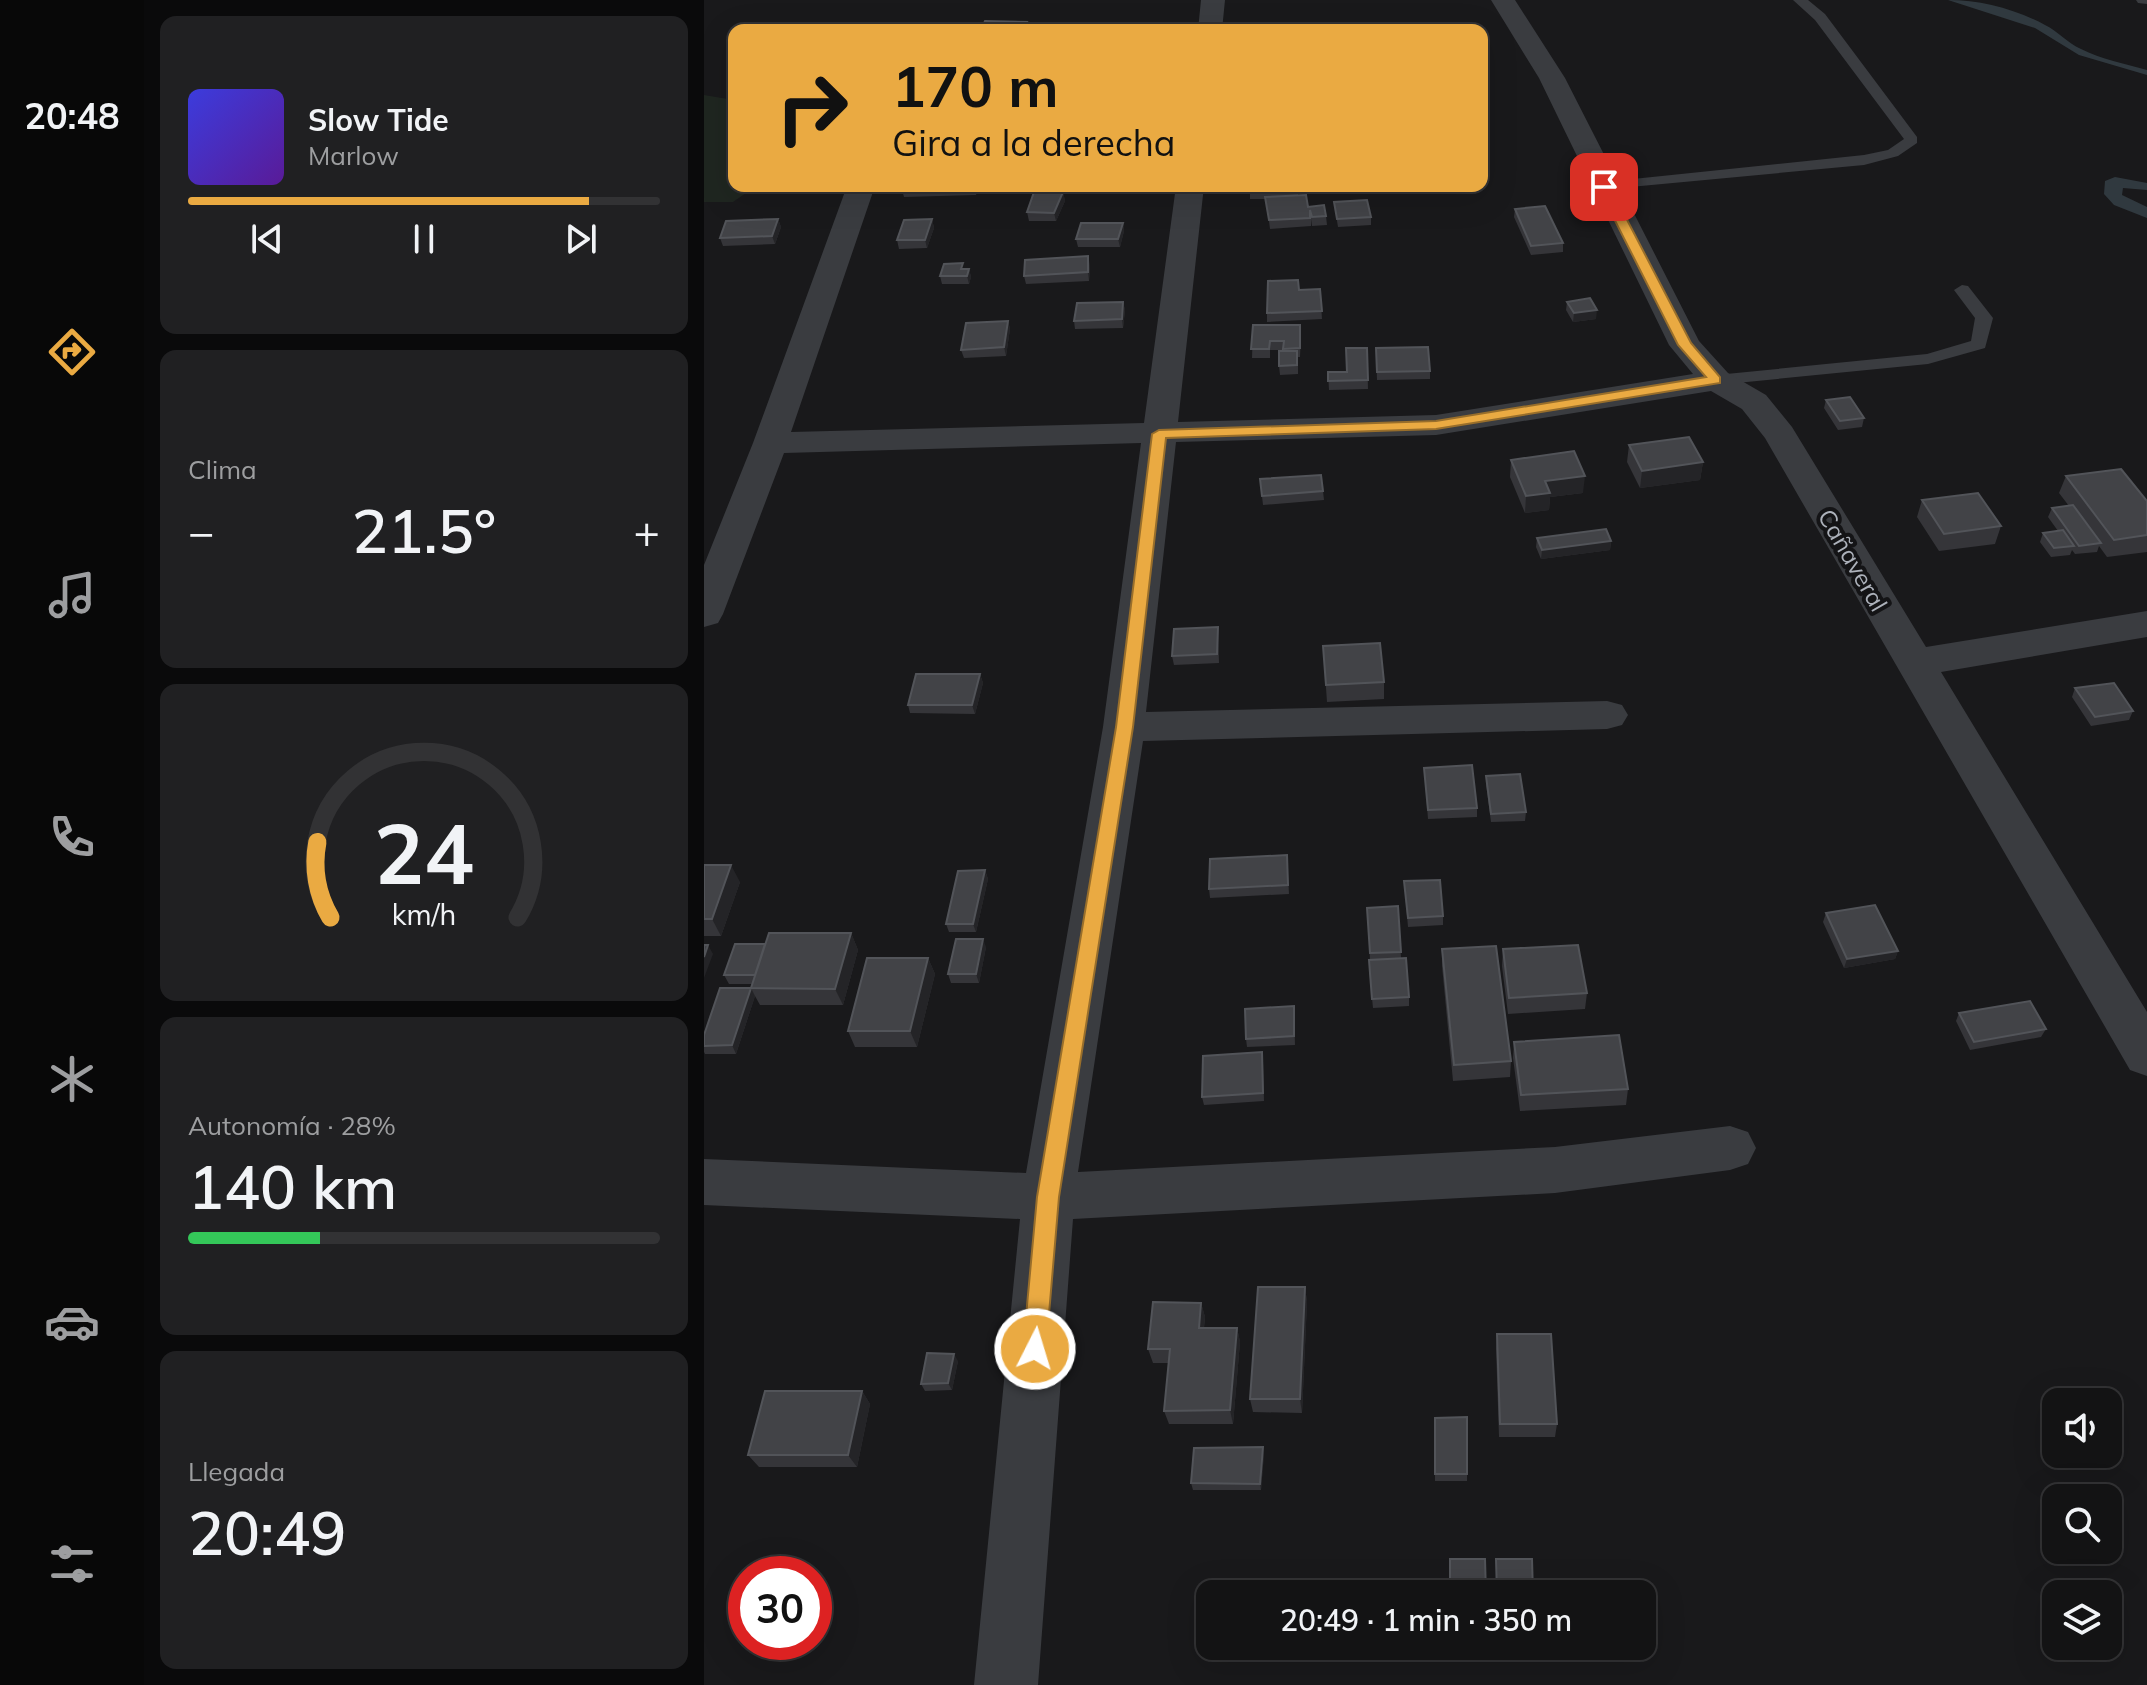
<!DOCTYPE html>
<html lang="es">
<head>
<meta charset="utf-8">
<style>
	:root { --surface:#131314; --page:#202022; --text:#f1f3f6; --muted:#9d9ea0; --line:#323234; --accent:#eaaa42 }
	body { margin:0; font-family:Mulish,sans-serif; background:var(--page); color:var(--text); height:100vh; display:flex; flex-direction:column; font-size:30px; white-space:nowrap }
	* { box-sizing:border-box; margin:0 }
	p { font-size:26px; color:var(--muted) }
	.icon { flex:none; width:44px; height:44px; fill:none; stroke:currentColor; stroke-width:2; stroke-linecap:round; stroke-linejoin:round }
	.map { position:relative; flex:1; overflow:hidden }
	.side { display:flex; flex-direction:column; gap:16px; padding:16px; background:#0a0a0b; width:560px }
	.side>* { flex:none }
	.banner { position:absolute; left:24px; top:24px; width:760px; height:168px; border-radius:16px; box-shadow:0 8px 32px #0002,0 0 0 2px var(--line); background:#eaaa42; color:#111; overflow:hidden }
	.buttons { position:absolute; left:1338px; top:1388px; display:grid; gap:16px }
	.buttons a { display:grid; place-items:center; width:80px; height:80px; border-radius:16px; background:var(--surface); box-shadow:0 8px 32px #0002,0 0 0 2px var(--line); font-size:40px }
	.speed { position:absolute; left:24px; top:1556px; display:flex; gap:16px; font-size:40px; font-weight:700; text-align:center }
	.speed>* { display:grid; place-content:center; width:104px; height:104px; border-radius:50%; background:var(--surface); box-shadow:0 8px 32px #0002,0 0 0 2px var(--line); line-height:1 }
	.speed .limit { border:12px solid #d22; background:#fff; color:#111 }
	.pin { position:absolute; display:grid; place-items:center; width:68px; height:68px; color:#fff; margin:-34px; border-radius:16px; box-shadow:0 4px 12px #0006 }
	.me { position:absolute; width:88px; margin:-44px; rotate:5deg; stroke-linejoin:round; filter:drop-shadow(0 0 6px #0008) }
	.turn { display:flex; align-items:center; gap:28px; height:168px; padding:0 32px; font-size:36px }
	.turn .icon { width:104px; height:104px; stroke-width:2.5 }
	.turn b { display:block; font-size:56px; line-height:68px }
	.big { font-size:60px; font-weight:600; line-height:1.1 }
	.side .widget { flex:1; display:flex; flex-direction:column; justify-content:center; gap:12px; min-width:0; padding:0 28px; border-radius:16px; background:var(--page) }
	.side .dial { align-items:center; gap:0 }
	.dial svg { height:208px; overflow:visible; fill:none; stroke:var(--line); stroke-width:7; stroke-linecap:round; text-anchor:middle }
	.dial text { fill:var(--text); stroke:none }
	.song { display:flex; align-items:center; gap:24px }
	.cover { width:96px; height:96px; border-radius:12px; background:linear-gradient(135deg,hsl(240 70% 55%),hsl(270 70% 35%)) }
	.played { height:8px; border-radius:4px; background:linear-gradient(90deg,var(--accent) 85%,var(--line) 85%) }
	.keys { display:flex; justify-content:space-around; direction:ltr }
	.heat { display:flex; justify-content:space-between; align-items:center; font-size:44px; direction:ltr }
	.charge { height:12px; border-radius:6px; background:linear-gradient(90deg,#34c759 28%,var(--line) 0) }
	.trip { position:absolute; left:492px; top:1580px; width:460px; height:80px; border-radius:16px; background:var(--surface); box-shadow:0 8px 32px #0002,0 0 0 2px var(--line); font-weight:600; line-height:80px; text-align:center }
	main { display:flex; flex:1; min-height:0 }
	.menu { display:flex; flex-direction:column; width:144px; justify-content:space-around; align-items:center; background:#080808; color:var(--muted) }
	.menu .icon { width:56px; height:56px }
	.menu .selected { color:var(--accent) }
	.menu b { font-size:36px; color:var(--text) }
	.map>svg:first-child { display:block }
</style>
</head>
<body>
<main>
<nav class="menu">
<b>20:48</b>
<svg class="icon selected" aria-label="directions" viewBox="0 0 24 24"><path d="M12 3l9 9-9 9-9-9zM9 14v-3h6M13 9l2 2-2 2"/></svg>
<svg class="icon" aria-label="music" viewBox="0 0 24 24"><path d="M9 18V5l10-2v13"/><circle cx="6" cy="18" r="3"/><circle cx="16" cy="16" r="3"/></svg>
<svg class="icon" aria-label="phone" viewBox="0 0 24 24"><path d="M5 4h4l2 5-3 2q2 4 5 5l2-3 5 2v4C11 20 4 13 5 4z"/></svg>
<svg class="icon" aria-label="climate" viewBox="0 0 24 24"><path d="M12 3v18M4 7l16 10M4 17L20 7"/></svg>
<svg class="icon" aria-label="car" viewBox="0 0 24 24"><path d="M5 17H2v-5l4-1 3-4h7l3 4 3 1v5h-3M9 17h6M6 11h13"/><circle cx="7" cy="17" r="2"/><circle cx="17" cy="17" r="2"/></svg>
<svg class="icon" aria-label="filters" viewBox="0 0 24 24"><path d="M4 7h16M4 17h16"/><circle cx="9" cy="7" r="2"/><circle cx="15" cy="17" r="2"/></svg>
</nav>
<section class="side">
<div class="widget">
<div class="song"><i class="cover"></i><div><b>Slow Tide</b><p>Marlow</p></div></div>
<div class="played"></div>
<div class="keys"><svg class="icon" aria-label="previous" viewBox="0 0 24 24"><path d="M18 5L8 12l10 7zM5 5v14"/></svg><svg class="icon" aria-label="pause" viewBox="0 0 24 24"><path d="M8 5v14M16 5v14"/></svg><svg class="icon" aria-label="next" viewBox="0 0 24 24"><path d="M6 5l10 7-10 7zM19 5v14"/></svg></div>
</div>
<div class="widget"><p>Clima</p>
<div class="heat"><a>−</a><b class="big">21.5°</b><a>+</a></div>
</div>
<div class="widget dial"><svg viewBox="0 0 100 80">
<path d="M14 69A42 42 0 1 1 86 69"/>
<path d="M14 69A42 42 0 0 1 9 40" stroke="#eaaa42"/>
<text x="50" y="56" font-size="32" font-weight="700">24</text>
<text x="50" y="72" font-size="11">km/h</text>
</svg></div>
<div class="widget"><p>Autonomía · 28%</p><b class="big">140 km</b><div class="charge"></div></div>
<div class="widget"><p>Llegada</p><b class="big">20:49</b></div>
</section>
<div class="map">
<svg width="1443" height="1685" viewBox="0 0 1443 1685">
	<rect width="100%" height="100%" fill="#19191b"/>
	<path fill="#1f2620" d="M0,95l30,5v86h22l-23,16h-29z"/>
	<path fill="#30393f" d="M1244,0c33,0 67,9 97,25 13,6 22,18 36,24 20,10 44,15 66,21v5l-68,-20 -44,-27z
		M1411,177l32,6v7l-24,-2 -1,7 25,12v11l-33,-13 -10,-11 1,-13z"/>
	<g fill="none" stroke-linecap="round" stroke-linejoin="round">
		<path fill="#3a3c40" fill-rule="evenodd" d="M1089,0h15l17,14 92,123v6l-19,13 -34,9 -266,25v-6l6,-2 260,-27 24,-5 16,-11 -89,-119z
			M1432,0h11v4l-9,-1z
			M1258,285l6,1 25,32 -8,30 -57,16 -212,21 -9,-5 9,-5 211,-21 44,-13 4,-23 -21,-28z"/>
		<path fill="#3a3c40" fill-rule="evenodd" d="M497,0h24l-3,30h-24z
			M787,0h24l50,78 134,263 29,32 38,22 26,32 134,220 221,-36v26l-206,35 206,340v64l-17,-6 -365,-632 -23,-29 -31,-18 -275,44 -260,7 -30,270 461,-11 15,4 6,10 -6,10 -15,4 -464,12 -65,431 477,-25 175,-21 18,6 8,16 -8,16 -18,6 -175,23 -482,26 -35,466h-64l46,-466 -316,-14v-46l322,14 77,-446 38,-284 -357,10 -61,161 -5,9 -14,4v-62l49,-122 94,-257h28l-84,246 353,-9 32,-237h28l-26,236 258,-7 257,-41 -24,-29 -130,-267z"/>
	</g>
	<path fill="#353539" d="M197,186h78l-3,9 -72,2z
		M546,186h48v9l10,12 18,9 1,9 -15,1 -1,-7v7l-41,3 -4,-30h-16z
		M359,192l2,9 -9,20h-27l-2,-9z
		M630,202l37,15v8l-33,2z
		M811,209l48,34v9l-32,3 -17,-38z
		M74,219l3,8 -6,17 -52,2 -3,-8z
		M228,219l2,9 -7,20 -28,1 -2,-9z
		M419,223l1,8 -4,16h-42l-2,-8z
		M386,265l-1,16 -63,3 -2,-8z
		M260,269h5l2,8 -2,7h-27l-2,-8z
		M616,289l2,30 -55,3v-9z
		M419,302l2,8 -2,18 -48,1 -1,-8z
		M863,302l29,17 -23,3 -7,-12z
		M304,321l2,8 -4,27 -42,2 -3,-8z
		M549,325l48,8 -1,24h-2v17l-18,1 -1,-9 4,-16h-13v8h-18z
		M663,348l1,41 -39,1 -1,-18h19z
		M672,348l54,23v8l-53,1z
		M1122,400l38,18 -2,9 -24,3 -14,-22z
		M925,445l74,17 -3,18 -60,8 -13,-26z
		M807,460l72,33 -33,4 -1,13 -24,3 -15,-36z
		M1362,476l81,25v51l-40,5 -8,-11 -2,6 -22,2 -3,-4 -2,5 -19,2 -11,-15 3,-9 15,-2 -10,-14 4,-9 17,-2 -10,-13z
		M556,479l63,12 1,9 -61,5z
		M1218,500l79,26 -6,18 -56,7 -22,-34z
		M833,538l74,3 -1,9 -69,9 -5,-12z
		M514,627l1,36 -45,2 -2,-9z
		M619,646l61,36v17l-57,3z
		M276,674l3,9 -8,31 -65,-1 -2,-8z
		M1371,688l58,23 -4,9 -38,6 -19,-29z
		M720,768l53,40v9l-49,2z
		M782,776l40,36 -1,9 -34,1 -5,-38z
		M583,855l2,39 -79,4 -1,-9z
		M0,865l36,17 -19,54h-17z
		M281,870l3,9 -12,53h-27l-3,-8z
		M700,881l39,35v9l-35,2z
		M694,906l3,52 8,39v9l-36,2 -4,-39 1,-9 -3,-52z
		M1122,913l72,38 -3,8 -51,9 -21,-46z
		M147,933l7,17 -15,55h-83l-5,-9 -19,58h-31l-1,-2v-17l47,-47 1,-4h-23l-5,-9 41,-31z
		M282,947l-7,36h-28l-3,-9z
		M738,949l69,112 -1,16 -57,4 -11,-115z
		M799,949l84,44 -2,16 -77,5 -6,-48z
		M224,958l7,16 -18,73h-62l-7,-16z
		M590,1006l1,39 -48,2 -1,-8z
		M1255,1013l87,16 -5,8 -71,13 -14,-29z
		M810,1042l114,47 -2,16 -106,6 -7,-53z
		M559,1061l1,40 -60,4 -2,-8z
		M601,1287l2,15 -5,111 -49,-1 -3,-13z
		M497,1303l4,14 -1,11h33l3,14 -7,82h-64l-5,-13 5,-48h-16l-5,-14z
		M793,1334l60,90 -2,13h-56l-3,-89z
		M254,1361l-6,29 -27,1 -4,-7z
		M158,1391l8,13 -13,63h-98l-11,-12z
		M763,1417v64h-32v-63z
		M560,1454l-3,36h-68l-2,-7z"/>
	<path fill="#242427" d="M359,192l2,9 -9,20 -2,-8z
		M74,219l3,8 -6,17 -3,-8z
		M228,219l2,9 -7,20 -2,-8z
		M419,223l1,8 -4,16 -2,-8z
		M384,256l2,9 -1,16 -1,-9z
		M265,269l2,8 -2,7 -2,-8z
		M419,302l2,8 -2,18 -1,-9z
		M893,310l-1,9 -23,3 1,-9z
		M304,321l2,8 -4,27 -2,-9z
		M999,462l-3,18 -60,8 2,-17z
		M881,476l-2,17 -33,4 -1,13 -24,3 1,-17 19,-15z
		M907,541l-1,9 -69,9 1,-9z
		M276,674l3,9 -8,31 -3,-9z
		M27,865l9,17 -19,54 -9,-17z
		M281,870l3,9 -12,53 -3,-8z
		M147,933l7,17 -15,55 -8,-16z
		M279,939l3,8 -7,36 -3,-9z
		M4,945l5,9 -9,24v-21z
		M1194,951l-3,8 -51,9 3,-9z
		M224,958l7,16 -18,73 -7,-16z
		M47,988l4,8 -19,58 -4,-9z
		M601,1287l2,15 -5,111 -2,-14z
		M497,1303l4,14 -3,25 -3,-14z
		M533,1328l3,14 -7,82 -3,-14z
		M250,1354l4,7 -6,29 -4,-7z
		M158,1391l8,13 -13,63 -9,-12z
		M559,1447l1,7 -3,36 -1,-6z"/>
	<path fill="#424347" stroke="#525459" stroke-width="2" d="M281,21l42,1 -3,8h-43z
		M546,186h48l-1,4 -47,1z
		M330,192h29l-9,21 -27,-1z
		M602,195l2,12 16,-2 2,11 -14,1 -2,-7v8l-41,2 -4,-23z
		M663,200l4,17 -34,2 -3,-17z
		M841,206l18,37 -32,3 -16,-37z
		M74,219l-6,17 -52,2 6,-17z
		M228,219l-7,21h-28l7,-20z
		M377,223h42l-5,16h-42z
		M384,256v16l-64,4 1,-16z
		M259,263l-2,6h8l-2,7h-27l4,-12z
		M594,280l1,10 21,-1 2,22 -55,2 1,-32z
		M886,298l7,12 -23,3 -7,-11z
		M419,302l-1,17 -48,2 3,-18z
		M304,321l-4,26 -43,3 5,-27z
		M549,325h47v23l-17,1 1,-8h-14l-1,8h-18z
		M724,347l2,24 -53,1 -1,-24z
		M642,348h21l1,32 -40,1v-9h19z
		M575,351h18v14l-18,1z
		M1146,397l14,21 -24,3 -14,-21z
		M985,437l14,25 -61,9 -13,-26z
		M870,451l11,25 -40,5 5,12 -24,3 -15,-36z
		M1417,469l26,32v34l-33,5 -48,-64z
		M617,475l2,16 -61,5 -2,-17z
		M1274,493l23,33 -57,8 -22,-34z
		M1369,505l28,38 -22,3 -27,-38z
		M902,529l5,12 -69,9 -5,-12z
		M1359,530l11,16 -20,2 -11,-15z
		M514,627l-1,27 -45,2 2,-27z
		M676,643l4,39 -58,3 -3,-39z
		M212,674h64l-8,31h-64z
		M1410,683l19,28 -38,6 -20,-29z
		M768,765l5,43 -49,2 -4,-42z
		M816,774l6,38 -35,2 -5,-38z
		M583,855l1,30 -79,4 1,-30z
		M0,865h27l-19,54h-8z
		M281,870l-12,54h-27l12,-53z
		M736,880l3,36 -35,2 -4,-37z
		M1171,905l23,46 -51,8 -21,-46z
		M694,906l3,46 -31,1 -3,-45z
		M65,933h82l-16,56 -84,-1z
		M252,939h27l-7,35h-28z
		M31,944h30l-10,31h-31z
		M0,945h4l-4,12z
		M874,945l9,48 -78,5 -6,-49z
		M792,946l15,115 -57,4 -12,-116z
		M163,958h61l-18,73h-62z
		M702,958l3,39 -37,2 -3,-39z
		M16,988h31l-19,57 -28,1v-11z
		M1326,1001l16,28 -72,13 -15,-29z
		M590,1006v30l-48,3 -1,-30z
		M915,1035l9,54 -107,6 -7,-53z
		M558,1052l1,41 -61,4 1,-41z
		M554,1287h47l-5,112h-50z
		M449,1302l48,1 -2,25h38l-7,82 -66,1 6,-62h-22z
		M793,1334h54l6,90h-57z
		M223,1353l27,1 -6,29 -27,1z
		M61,1391h97l-14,64h-100z
		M763,1417v57h-32v-56z
		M559,1447l-3,37 -69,-1 3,-35z
		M746,1559h35l1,35h-36z
		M792,1559h36l1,35h-36z"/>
	<path fill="#eaaa42" stroke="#986e2b" stroke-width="2" d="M900,183l6,4 81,156 29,34v6l-284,46 -270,9 -33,289 -74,470 -13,152 -3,8 -8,3 -8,-3 -4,-8 14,-152 79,-470 36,-293 7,-4 277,-9 270,-44 -28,-32 -80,-158z"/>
	<g text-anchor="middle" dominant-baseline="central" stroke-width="8" stroke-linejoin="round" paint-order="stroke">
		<g font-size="24" fill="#acb1ba" stroke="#141416">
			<text transform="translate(1149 560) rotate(60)">Cañaveral</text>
		</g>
	</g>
</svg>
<div class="buttons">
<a><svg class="icon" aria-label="sound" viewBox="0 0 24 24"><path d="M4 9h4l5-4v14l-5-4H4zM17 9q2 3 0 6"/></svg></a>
<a><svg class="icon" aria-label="search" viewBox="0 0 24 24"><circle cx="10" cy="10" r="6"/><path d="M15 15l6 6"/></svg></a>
<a><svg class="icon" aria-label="layers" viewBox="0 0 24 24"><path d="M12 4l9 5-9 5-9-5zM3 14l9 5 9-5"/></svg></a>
</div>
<div class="speed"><div class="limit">30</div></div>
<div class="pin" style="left:900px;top:187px;background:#d93025"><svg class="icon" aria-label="arrive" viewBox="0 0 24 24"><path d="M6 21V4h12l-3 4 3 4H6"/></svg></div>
<svg class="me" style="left:331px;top:1349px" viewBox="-20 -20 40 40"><circle r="17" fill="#eaaa42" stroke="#fff" stroke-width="3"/><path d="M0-11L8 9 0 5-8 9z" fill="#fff"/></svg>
<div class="trip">20:49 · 1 min · 350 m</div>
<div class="banner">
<div class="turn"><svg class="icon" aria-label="right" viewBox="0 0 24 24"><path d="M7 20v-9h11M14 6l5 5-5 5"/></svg><div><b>170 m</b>Gira a la derecha</div></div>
</div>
</div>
</main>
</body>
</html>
